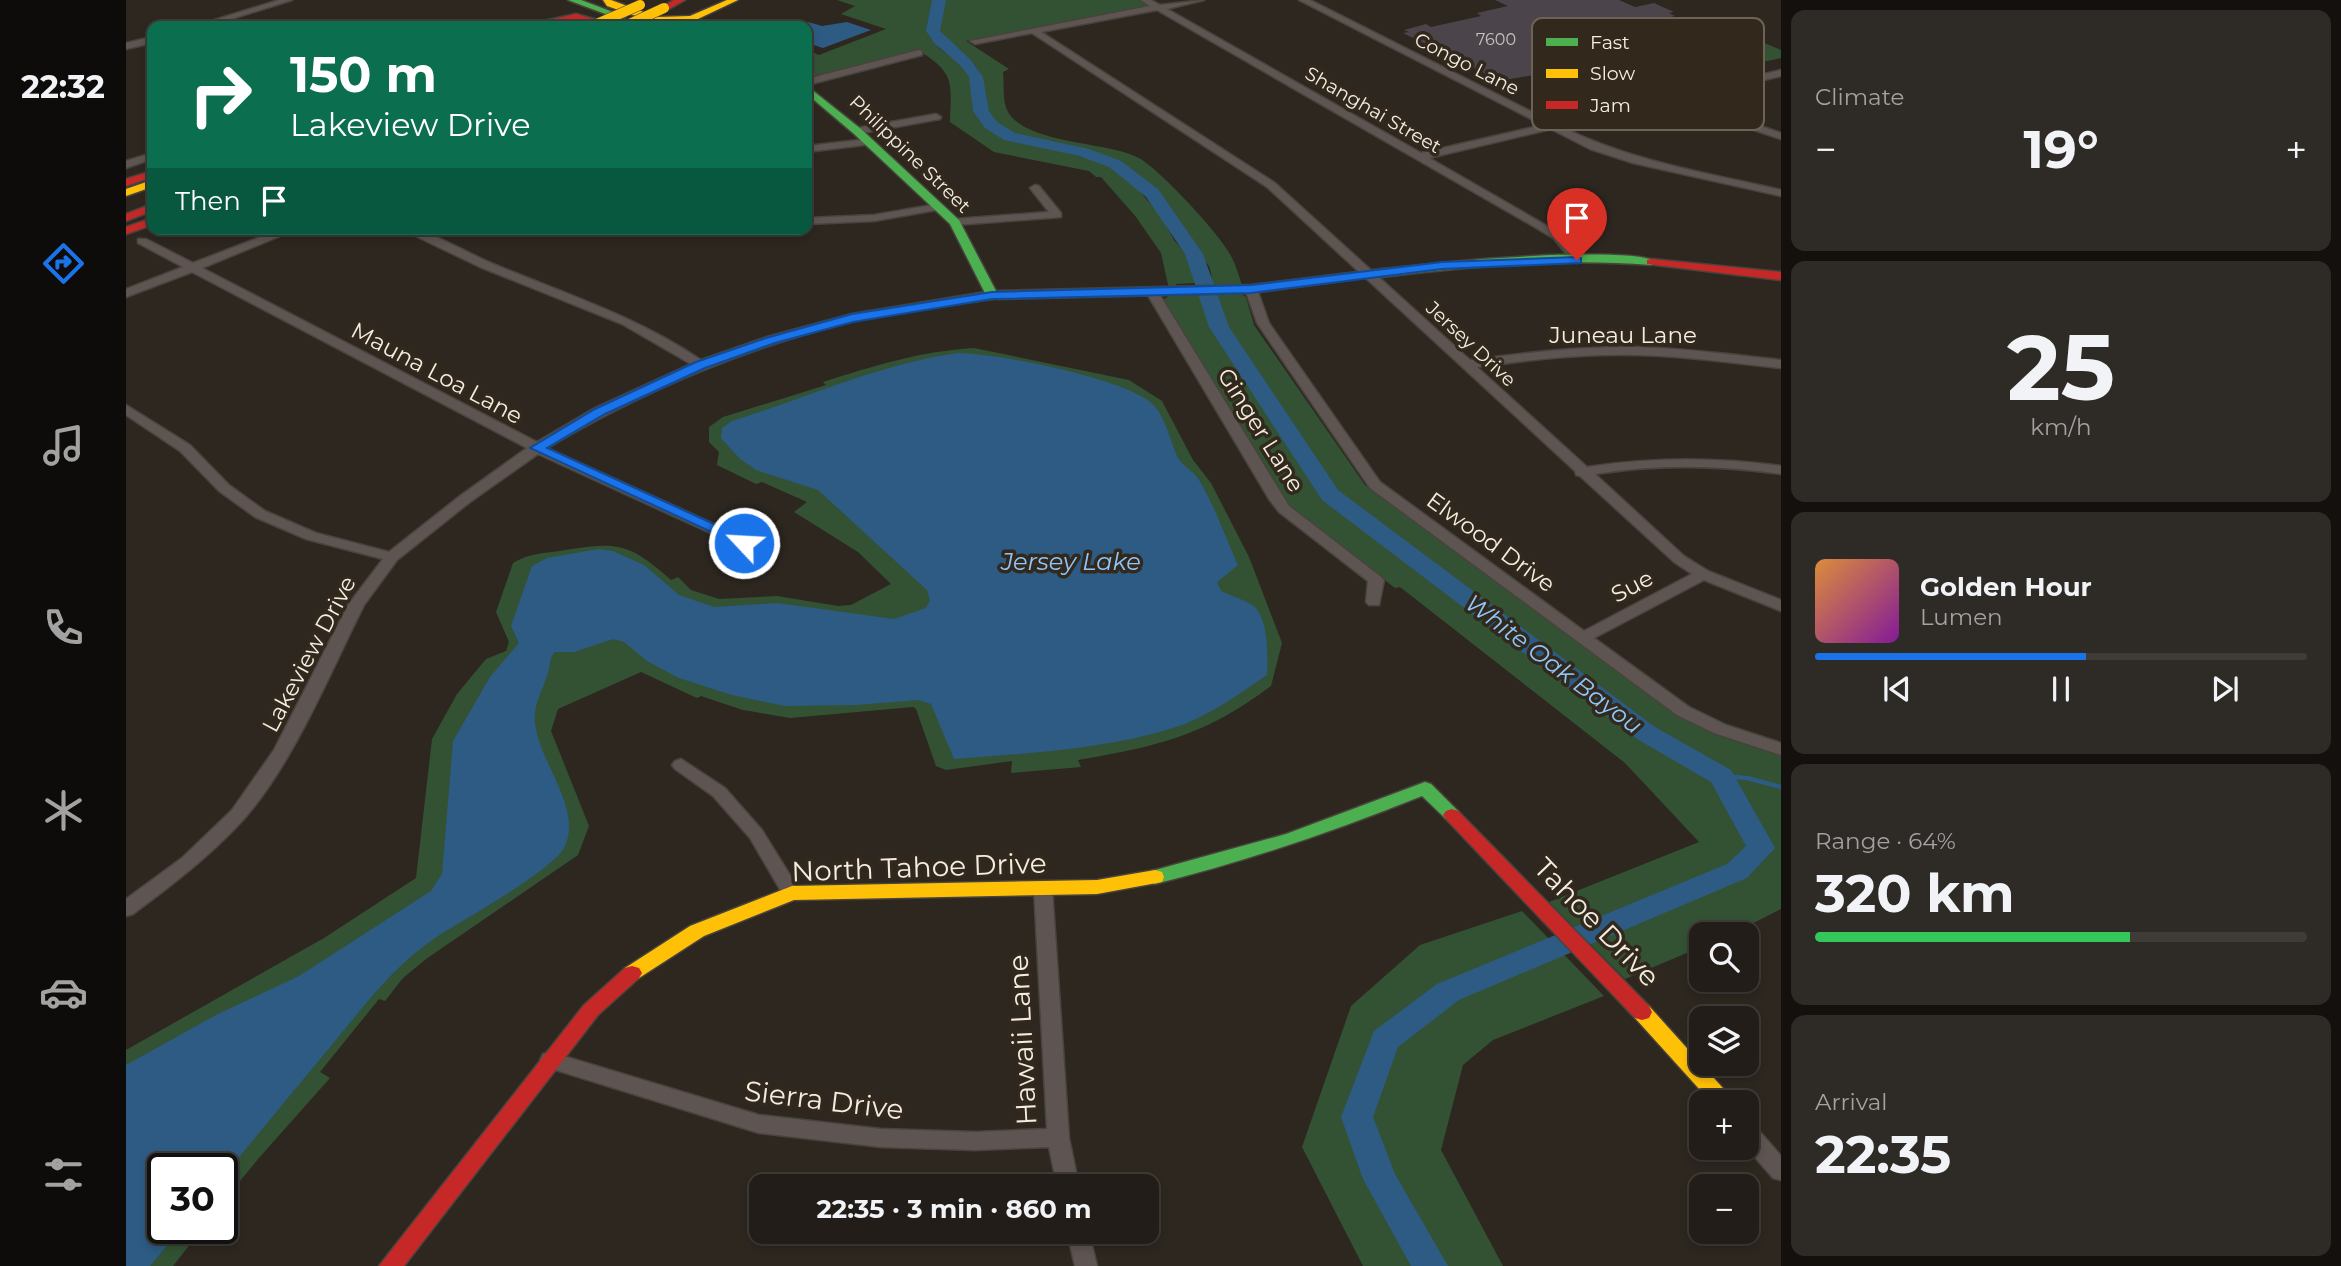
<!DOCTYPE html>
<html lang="en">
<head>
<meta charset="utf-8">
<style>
	:root { --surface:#221d18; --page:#2e2a25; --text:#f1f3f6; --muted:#a2a2a2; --line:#3f3b37; --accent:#1a73e8 }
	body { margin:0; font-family:Montserrat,sans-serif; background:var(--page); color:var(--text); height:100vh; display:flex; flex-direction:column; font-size:26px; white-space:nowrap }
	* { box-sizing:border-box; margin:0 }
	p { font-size:23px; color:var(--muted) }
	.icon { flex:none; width:38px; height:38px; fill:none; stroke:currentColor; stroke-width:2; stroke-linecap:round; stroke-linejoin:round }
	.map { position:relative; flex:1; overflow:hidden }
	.details { display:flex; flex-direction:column; gap:10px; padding:10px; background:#13100d; width:560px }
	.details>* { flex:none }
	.banner { position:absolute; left:21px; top:21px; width:665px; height:214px; border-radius:14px; box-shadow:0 4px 10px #0003,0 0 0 2px var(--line); background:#0b6e4f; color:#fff; overflow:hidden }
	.buttons { position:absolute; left:1563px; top:922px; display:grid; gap:14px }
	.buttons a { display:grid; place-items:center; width:70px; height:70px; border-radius:14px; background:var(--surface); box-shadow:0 4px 10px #0003,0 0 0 2px var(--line); font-size:35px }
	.speed { position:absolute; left:21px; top:1153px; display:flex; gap:14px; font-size:35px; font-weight:700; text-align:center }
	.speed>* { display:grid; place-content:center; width:91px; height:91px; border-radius:50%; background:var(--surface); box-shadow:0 4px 10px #0003,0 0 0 2px var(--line); line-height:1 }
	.speed .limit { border:4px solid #111; border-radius:10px; background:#fff; color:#111 }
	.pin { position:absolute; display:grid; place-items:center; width:60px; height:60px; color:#fff; margin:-72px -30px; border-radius:50% 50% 50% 0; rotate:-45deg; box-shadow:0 0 7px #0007 }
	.pin .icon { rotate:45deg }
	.me { position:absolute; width:77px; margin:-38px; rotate:295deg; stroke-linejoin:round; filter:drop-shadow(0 0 5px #0008) }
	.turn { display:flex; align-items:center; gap:24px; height:147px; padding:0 28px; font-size:32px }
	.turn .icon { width:91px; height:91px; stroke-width:2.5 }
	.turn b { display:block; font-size:49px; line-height:60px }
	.then { display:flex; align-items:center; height:66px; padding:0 28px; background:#0003; gap:14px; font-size:26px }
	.big { font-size:52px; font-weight:700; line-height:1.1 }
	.details .tile { flex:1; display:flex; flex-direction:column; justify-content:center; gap:10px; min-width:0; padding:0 24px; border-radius:14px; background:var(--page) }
	.details .dial { align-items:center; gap:0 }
	.dial b { font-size:91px; line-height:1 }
	.song { display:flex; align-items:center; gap:21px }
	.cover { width:84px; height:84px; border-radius:10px; background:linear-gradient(135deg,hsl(30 70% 55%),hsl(290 70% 35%)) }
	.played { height:7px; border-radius:4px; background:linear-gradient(90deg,var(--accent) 55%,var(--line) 55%) }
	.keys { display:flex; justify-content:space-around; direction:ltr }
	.heat { display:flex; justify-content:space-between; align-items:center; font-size:38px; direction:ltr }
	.charge { height:10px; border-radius:5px; background:linear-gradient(90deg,#34c759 64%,var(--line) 0) }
	.trip { position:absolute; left:623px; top:1174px; width:410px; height:70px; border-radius:14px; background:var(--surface); box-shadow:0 4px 10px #0003,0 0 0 2px var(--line); font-weight:700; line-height:70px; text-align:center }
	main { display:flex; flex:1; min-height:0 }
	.tab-bar { display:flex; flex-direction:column; width:126px; justify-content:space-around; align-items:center; background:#0e0c0a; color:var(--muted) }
	.tab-bar .icon { width:49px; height:49px }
	.tab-bar .on { color:var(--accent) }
	.tab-bar b { font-size:32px; color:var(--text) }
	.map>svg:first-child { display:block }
</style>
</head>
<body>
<main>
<nav class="tab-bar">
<b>22:32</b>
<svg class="icon on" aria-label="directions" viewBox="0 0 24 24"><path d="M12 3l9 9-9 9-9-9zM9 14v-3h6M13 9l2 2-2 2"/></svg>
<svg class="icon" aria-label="music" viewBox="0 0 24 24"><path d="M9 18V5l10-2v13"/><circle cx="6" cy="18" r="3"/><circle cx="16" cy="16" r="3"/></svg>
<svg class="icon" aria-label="phone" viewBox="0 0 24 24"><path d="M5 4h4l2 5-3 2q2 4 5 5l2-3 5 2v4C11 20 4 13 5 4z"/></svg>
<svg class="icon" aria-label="climate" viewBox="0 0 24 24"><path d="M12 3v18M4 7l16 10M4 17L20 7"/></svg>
<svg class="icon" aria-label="car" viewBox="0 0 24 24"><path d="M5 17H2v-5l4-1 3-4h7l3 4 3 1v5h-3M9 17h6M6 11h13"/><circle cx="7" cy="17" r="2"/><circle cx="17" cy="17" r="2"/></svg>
<svg class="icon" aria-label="filters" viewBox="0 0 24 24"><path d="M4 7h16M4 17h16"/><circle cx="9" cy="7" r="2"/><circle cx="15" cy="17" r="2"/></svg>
</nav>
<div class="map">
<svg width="1655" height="1266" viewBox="0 0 1655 1266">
	<rect width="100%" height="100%" fill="#2d2720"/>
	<path fill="#335234" d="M711,0h99l-8,34 12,15 25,19 6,10 2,31 30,27 102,27 24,16 32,37 13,24 13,15 9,28 -20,1 1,5h-8l-8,-36 -25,-36 -35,-40h-5l-7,-6 -95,-19 -44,-30c1,-38 6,-49 -31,-71l-112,29v-30l12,5 67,-26 -45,-15 14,-8z
		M819,0h194l8,5 -1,3 -180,33 43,28 -6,3c1,10 0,22 2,32 9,41 102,36 134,54 21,12 81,76 92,98 5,9 8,20 11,30h-29c-3,-12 0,-22 -13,-27 -29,-55 -61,-98 -124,-111 -32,-7 -61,-7 -86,-30 -3,-15 -5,-34 -12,-48 -18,-33 -51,-11 -33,-70z
		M1587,22l68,28v8l-32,7 -79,-34z
		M1115,294l5,3 8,28 111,160 307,227 44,23 65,21v153l-49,25h-31v13l-76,32 -76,-77 150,-60 -74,-79 -225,-176 -5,1 -109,-85 -123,-203 6,-4z
		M848,348l155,32 33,21 31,59 18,23 38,74 33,86 -11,43c-67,50 -112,60 -193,74l3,7 -70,6 1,-12 -66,9 -10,-4 -20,-57 -3,-2 -123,11 -47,-8 -42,-14 -4,2 -56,-26 -83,37 -7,22 38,95 -11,29 -152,104 -23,19 -18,23 -6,-2 -59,73 10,6 -72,81 -36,44v-34h-59v59l39,1 -29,37h-47v-216l198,-112 92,-60 16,-139 25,-45 29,-35 20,-8 3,-9 -13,-30 17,-49c15,-9 30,-10 47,-12 56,-9 67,-10 111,29l7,-3 13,13 28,9 58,-3 61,10 13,-1 40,-21 -33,-32 -64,-40 13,-10 -45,-20 -6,2 -39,-19 2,-13 -10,-10v-15l14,-10 103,-32 -3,-3c50,-16 98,-31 151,-34z
		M1396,911l82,85 -111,44 -30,25 -22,85 62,116h-140l-61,-119 49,-141 69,-61z"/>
	<path fill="#2d5b83" d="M657,19l17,6 8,-3 14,4 25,-4 24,8 -48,18 -16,-5v-17h-46z
		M833,353c42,1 158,24 190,48 16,12 21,40 29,57 5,8 13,12 19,19 14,20 30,64 41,88l-21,17 4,9c10,5 22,8 31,14 17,11 16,52 15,70 -28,19 -61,43 -94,53 -71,22 -146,25 -219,31l-23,-55 -12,-4 -63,5 -71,1 -53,-11 -53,-17 -32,-17 -23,-19 -11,-3 -39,13h-19c-7,7 -4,15 -8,24 -5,15 -14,30 -12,46 3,40 49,87 29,126 -12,22 -100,72 -126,88 -43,28 -75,71 -107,110 -37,44 -73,88 -109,132v-9h-59v59l18,1 -31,37h-24v-201l90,-50 83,-39 132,-85 11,-17 11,-133 37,-64 29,-34 -8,-17 21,-60 15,-8 51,-9 15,2 31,14 35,30 35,12 63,-4 117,16 32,-11 4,-8 -3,-10 -109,-100 -62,-20 -16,-11 -19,-21 1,-10 10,-7c75,-23 149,-58 227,-68z"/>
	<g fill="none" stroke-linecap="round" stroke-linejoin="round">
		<path stroke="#2d5b83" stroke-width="4.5" d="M1595,776l26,2 34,9"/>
		<path fill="#2d5b83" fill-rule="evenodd" d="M806,0h14l-6,31 31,29 12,17 6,34 8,11 18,11 74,16 32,12 37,28 45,65 26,73 109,163 317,237 76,43 44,78 -28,30 -288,122 -61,47 -25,70 22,57 53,92h-37l-48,-87 -22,-62 33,-86 63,-47 290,-120 19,-18 -35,-64 -74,-43 -315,-239 -113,-173 -24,-73 -39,-57 -37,-30 -30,-11 -75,-16 -19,-12 -12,-17 -4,-34 -8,-11 -26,-22 -9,-13z"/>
	</g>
	<path fill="#4b444b" d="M1369,0h124l16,7 19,-4 20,9 -5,1 6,3 -12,3 11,5 -19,4 36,15 -24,4 -19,10 -46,10 -6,-3 -91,16 -11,-2 -91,-45 6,-1 -5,-2 22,-6 5,3 50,-11 -4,-3 31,-7z"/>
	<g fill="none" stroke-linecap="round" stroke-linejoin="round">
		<defs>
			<path id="street" d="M153,0h13l-83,26h-14z
				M1015,0h10l9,5 44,-5 -37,9 254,144 122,-28 -244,-125h11l244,123 227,-53v6l-93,22 29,13 64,22v6l-72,-24 -32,-15 -115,27c69,34 144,46 219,63v6l-148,-33 -43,-14 -39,-20 -122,29 132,76 22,26 -6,3 -4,-1 -20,-24 -20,-12 -376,-216 -116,22 234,151 195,177c55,-7 111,-14 166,-13 49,1 97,8 145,13v8c-48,-5 -96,-12 -144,-13 -53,-2 -107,5 -160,12l110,100c65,-10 129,-10 194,-1v8c-62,-9 -124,-10 -186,0l89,82 24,15 73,29v11l-77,-31 -110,58 95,69 37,18 55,18v12l-67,-22 -37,-18 -307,-227 -113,-165 -12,-34 2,-3h8l2,3 12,34 111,159 204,149 108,-57 -18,-12 -94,-86 -4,-1 -1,-4 -308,-284 -235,-154 -57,11 -5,-3 180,-35z
				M26,37v6l-26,6v-6z
				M793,50l3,1v4l-115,30v-6z
				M810,114l5,3 -1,2 -83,15 -5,-3 5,-3z
				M742,139l4,1v4l-65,8v-6z
				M26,153v6l-26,9v-7z
				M909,185l4,1 22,27v4l-106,8 -6,-3 6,-3 94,-7 -19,-24z
				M812,204l4,1v4l-68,12 -67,3v-6l67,-3z
				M155,229h16l-95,39 335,174 58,-34 96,-44 -69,-40 -142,-57 -79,-38c30,0 61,22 90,34 72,30 145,53 210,97l66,-23 85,-23 140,-23 6,4 -6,4c-47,7 -95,12 -142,23 -107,27 -207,69 -303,126l202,92 2,3 -2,3h-10l-201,-92 -68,48 -73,58 -33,45c-34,68 -71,159 -121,215 -33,36 -71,65 -110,94l-7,2v-17l56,-41 50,-48 42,-60 74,-145 35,-46 -77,-20 -51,-22 -36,-26 -39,-40 -54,-36v-10l64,40 39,40 36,26 51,22 73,19 71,-56 67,-48 -335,-176 -66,25v-8l57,-22 -45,-24v-4h8l47,24z
				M1026,288l6,4 131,214 92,71 3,3 -5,25h-10l-3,-3 2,-21 -89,-69 -10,-13 -123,-207z
				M555,759l44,29 37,42 39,63 -2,5 -7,2 -7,-2 -35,-60 -37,-42 -38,-27 -3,-4 3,-4z
				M917,881l7,2 2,5 17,250 10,48h-22l-8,-39 -74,3 -94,-3 -122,-14 -216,-67 -3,-6 3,-6 7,-2 209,63 122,14 94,3 72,-3 -13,-241 2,-5z
				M1620,1122l8,3 27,31v24l-8,-2 -27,-31z
				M941,1232h22l8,34h-22z"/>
			<path id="fast" d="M442,0h13l45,17 -7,2z
				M681,86l54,43 98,91 37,71 7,4 -2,3 -9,1 -6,-4 -36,-71 -97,-91 -46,-39z
				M1424,255c21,0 93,-3 107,7l-6,3c-90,-7 -179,1 -269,12l-6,-4 6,-4 101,-10z
				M1299,782l6,2 27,27 3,4 -3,4h-12l-24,-23c-87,35 -175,65 -267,88l-7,-2 -2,-5 2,-5 138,-38z"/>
			<path id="slow" d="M477,0h8l46,17 33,-1 37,-16h11l-55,26h-9l3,-4 -21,1 -49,-17z
				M26,180v7l-26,9v-7z
				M1029,870l7,2 2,5 -2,5 -65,12 -303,6 -90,36 -65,42 -7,2 -7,-2 -3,-5 3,-5 65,-42 102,-40 305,-6z
				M1516,1004l7,2 81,90 3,6h-22l-76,-84 -3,-6 3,-6z"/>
			<path id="jam" d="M548,0h11l-18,10 -7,-2z
				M450,14l29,8 -4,3 -25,-5 -28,4 -4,-3z
				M26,171v6l-26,9v-7z
				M26,204v7l-26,10v-7z
				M26,218v7l-26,9v-7z
				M1525,259l130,13v8l-134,-16v-4z
				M1256,269l6,4 -2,2 -135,18 -254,6 -6,-4 6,-4 254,-6z
				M1326,809l6,2 191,195 3,6 -3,6 -7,2 -7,-2 -189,-199 -3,-4 3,-4z
				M506,966l7,2 3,5 -3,5 -41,37 -194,251h-25l205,-261 41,-37z"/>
		</defs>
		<use href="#street" stroke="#48433c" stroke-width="3"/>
		<use href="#fast" stroke="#48433c" stroke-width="3"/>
		<use href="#slow" stroke="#48433c" stroke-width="3"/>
		<use href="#jam" stroke="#48433c" stroke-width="3"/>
		<use href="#street" fill="#5e5552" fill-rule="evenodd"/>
		<use href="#fast" fill="#4caf50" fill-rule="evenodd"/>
		<use href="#slow" fill="#ffc107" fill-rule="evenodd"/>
		<use href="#jam" fill="#c62828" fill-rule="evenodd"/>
		<defs>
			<path id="slow-bridge" d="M466,26l48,-21
				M499,26l39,-18"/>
		</defs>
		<use href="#slow-bridge" stroke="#48433c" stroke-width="11" stroke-linecap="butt"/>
		<use href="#slow-bridge" stroke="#ffc107" stroke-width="10"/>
	</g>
	<path fill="#1a73e8" stroke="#114b97" stroke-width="2" d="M1451,257l4,1v5l-139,6 -191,24 -259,6 -139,23 -78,21 -70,25 -100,46 -58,34 202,92 2,3 -2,3 -5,1 -214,-99 65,-39 101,-47 70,-24 86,-24 140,-22 259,-7 191,-23z"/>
	<g text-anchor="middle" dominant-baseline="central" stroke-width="7" stroke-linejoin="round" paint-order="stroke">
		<g font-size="16" fill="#c9c3be">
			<text x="1370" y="39">7600</text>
		</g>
		<g font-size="19" fill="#f3ede4" stroke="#32281b">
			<text transform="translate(1341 64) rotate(27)">Congo Lane</text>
			<text transform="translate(1247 110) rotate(30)">Shanghai Street</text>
			<text transform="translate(784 154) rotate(44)">Philippine Street</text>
			<text transform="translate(1345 344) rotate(43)">Jersey Drive</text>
		</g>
		<g font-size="23" fill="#f3ede4" stroke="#32281b">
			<text x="1497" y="335">Juneau Lane</text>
			<text transform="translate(311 373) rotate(28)">Mauna Loa Lane</text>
			<text transform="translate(1135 430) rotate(58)">Ginger Lane</text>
			<text transform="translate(1365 542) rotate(36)">Elwood Drive</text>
			<text transform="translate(1506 586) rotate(-28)">Sue</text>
			<text transform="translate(183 654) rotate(-62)">Lakeview Drive</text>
		</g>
		<g font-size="24" font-style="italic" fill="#8dc7fd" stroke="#32281b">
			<text x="945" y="561">Jersey Lake</text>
			<text transform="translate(1428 664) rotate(37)">White Oak Bayou</text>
		</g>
		<g font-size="28" fill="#f3ede4" stroke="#32281b">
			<text transform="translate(793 867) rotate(-2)">North Tahoe Drive</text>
			<text transform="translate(1471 922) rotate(46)">Tahoe Drive</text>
			<text transform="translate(896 1040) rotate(-93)">Hawaii Lane</text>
			<text transform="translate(698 1100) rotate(7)">Sierra Drive</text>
		</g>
	</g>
	<rect x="1406" y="18" width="232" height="112" rx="10" fill="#32281b" stroke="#6c6357" stroke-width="2"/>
	<rect x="1420" y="38" width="32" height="8" fill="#4caf50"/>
	<rect x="1420" y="69" width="32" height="9" fill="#ffc107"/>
	<rect x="1420" y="101" width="32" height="8" fill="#c62828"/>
	<g font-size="19" fill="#f3ede4">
		<text x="1464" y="49">Fast</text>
		<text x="1464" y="80">Slow</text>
		<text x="1464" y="112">Jam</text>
	</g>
</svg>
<div class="buttons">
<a><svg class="icon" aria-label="search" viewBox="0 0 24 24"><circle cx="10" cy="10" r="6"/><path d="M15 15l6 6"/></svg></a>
<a><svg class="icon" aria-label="layers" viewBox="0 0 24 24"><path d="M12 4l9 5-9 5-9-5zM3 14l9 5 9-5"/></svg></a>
<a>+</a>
<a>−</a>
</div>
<div class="speed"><div class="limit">30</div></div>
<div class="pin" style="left:1451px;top:260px;background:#d93025"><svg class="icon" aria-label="arrive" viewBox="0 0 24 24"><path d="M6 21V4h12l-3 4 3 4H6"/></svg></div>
<svg class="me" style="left:618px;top:543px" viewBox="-20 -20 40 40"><circle r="17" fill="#1a73e8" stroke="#fff" stroke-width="3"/><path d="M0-11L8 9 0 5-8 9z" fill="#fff"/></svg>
<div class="trip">22:35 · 3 min · 860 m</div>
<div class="banner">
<div class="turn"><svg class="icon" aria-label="right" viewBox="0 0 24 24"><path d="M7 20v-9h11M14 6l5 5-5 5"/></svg><div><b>150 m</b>Lakeview Drive</div></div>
<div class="then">Then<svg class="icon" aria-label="arrive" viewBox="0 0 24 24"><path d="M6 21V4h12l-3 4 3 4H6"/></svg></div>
</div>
</div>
<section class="details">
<div class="tile"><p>Climate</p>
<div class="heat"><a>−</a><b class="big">19°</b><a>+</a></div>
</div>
<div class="tile dial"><b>25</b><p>km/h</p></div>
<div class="tile">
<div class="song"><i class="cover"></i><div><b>Golden Hour</b><p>Lumen</p></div></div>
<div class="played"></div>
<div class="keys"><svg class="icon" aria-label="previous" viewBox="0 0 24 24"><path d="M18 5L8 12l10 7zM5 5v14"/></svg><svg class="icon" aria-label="pause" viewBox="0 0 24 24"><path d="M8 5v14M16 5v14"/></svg><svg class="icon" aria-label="next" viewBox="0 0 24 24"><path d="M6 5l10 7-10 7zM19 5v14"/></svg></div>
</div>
<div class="tile"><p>Range · 64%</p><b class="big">320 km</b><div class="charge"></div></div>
<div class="tile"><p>Arrival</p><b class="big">22:35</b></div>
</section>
</main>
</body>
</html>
